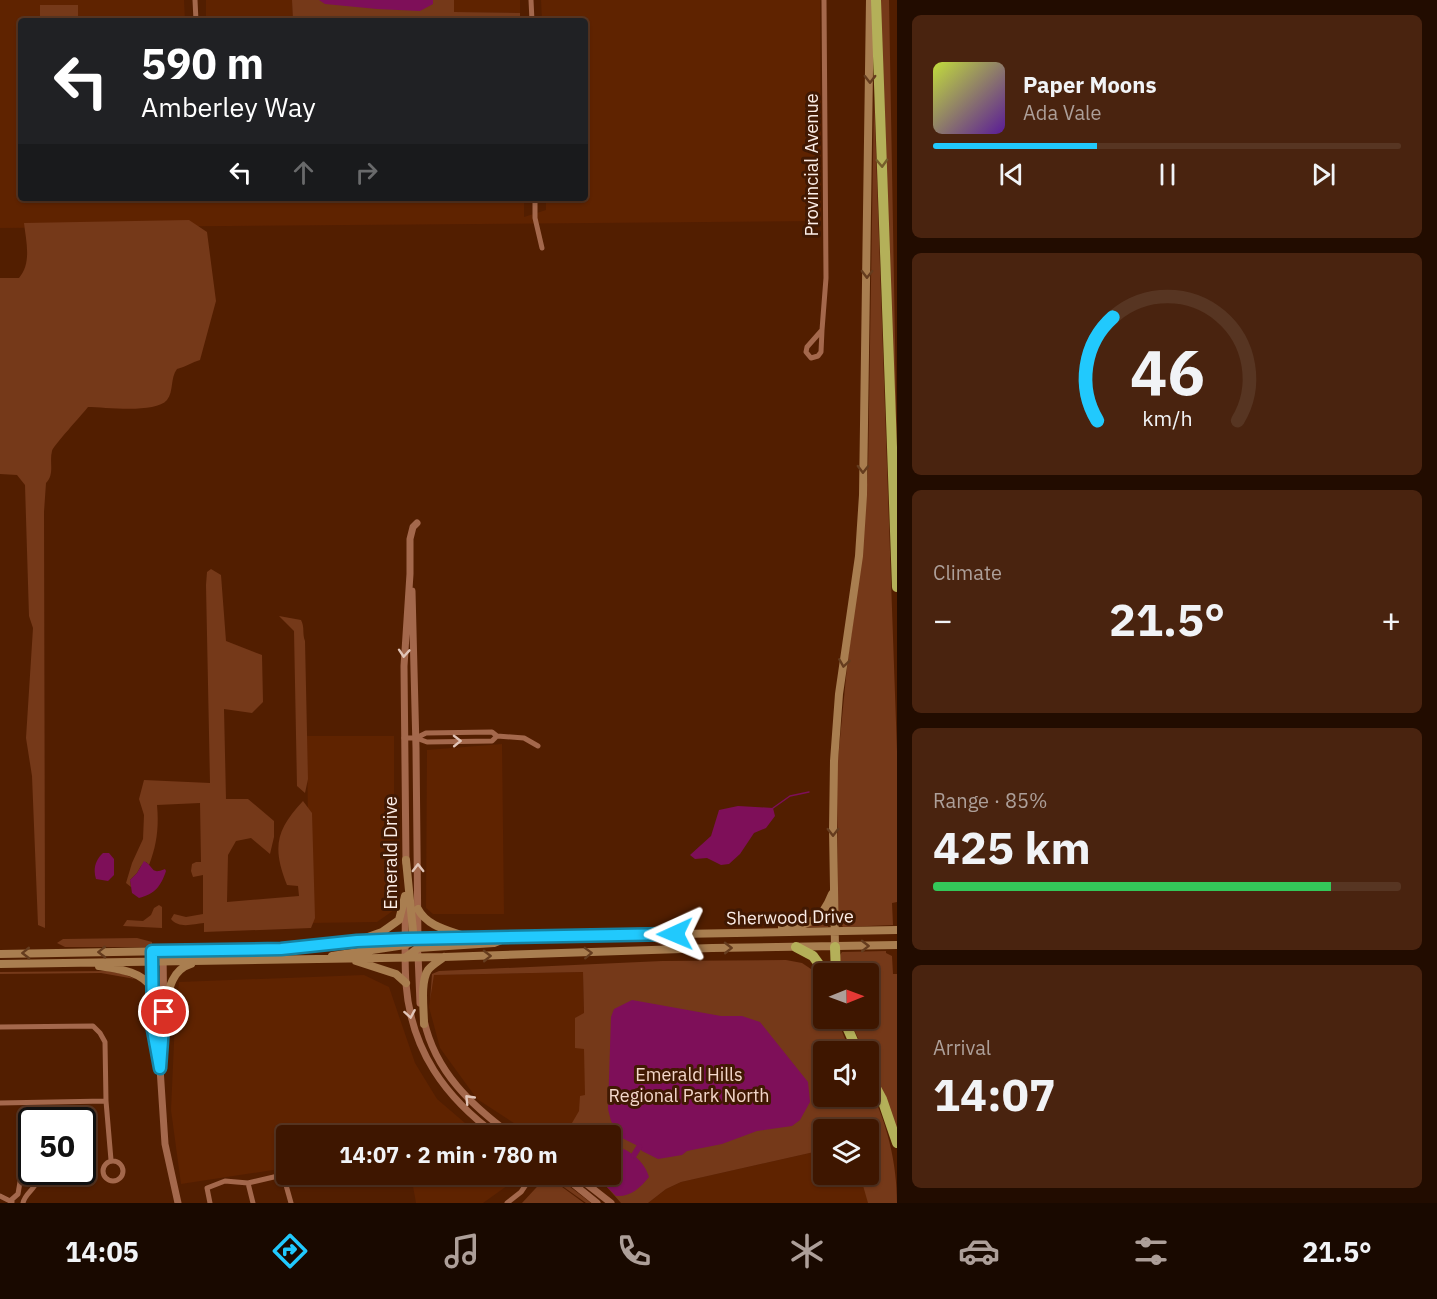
<!DOCTYPE html>
<html lang="en">
<head>
<meta charset="utf-8">
<style>
	:root { --surface:#3e1600; --page:#49230f; --text:#f1f3f6; --muted:#ad9f99; --line:#573522; --accent:#21c9fd }
	body { margin:0; font-family:"IBM Plex Sans",sans-serif; background:var(--page); color:var(--text); height:100vh; display:flex; flex-direction:column; font-size:22px; white-space:nowrap }
	* { box-sizing:border-box; margin:0 }
	p { font-size:20px; color:var(--muted) }
	.icon { flex:none; width:33px; height:33px; fill:none; stroke:currentColor; stroke-width:2; stroke-linecap:round; stroke-linejoin:round }
	.map { position:relative; flex:1; overflow:hidden }
	.panel { display:flex; flex-direction:column; gap:15px; padding:15px; background:#220c00; width:540px }
	.panel>* { flex:none }
	.guide { position:absolute; left:18px; top:18px; width:570px; height:183px; border-radius:6px; box-shadow:0 2px 4px #0004,0 0 0 2px var(--line); background:#202124; color:#fff; overflow:hidden }
	.needle { width:39px; rotate:89deg }
	.fabs { position:absolute; left:813px; top:963px; display:grid; gap:12px }
	.fabs a { display:grid; place-items:center; width:66px; height:66px; border-radius:6px; background:var(--surface); box-shadow:0 2px 4px #0004,0 0 0 2px var(--line); font-size:30px }
	.speed { position:absolute; left:18px; top:1107px; display:flex; gap:12px; font-size:30px; font-weight:700; text-align:center }
	.speed>* { display:grid; place-content:center; width:78px; height:78px; border-radius:50%; background:var(--surface); box-shadow:0 2px 4px #0004,0 0 0 2px var(--line); line-height:1 }
	.speed .limit { border:3px solid #111; border-radius:9px; background:#fff; color:#111 }
	.pin { position:absolute; display:grid; place-items:center; width:51px; height:51px; color:#fff; margin:-26px; border:3px solid #fff; border-radius:50%; box-shadow:0 2px 6px #0007 }
	.me { position:absolute; width:66px; margin:-33px; rotate:269deg; stroke-linejoin:round; filter:drop-shadow(0 0 4px #0008) }
	.turn { display:flex; align-items:center; gap:21px; height:126px; padding:0 24px; font-size:27px }
	.turn .icon { width:78px; height:78px; stroke-width:2.5 }
	.turn b { display:block; font-size:42px; line-height:51px }
	.lanes { display:flex; align-items:center; height:57px; padding:0 24px; background:#0003; justify-content:center; gap:30px; direction:ltr }
	.lanes .off { opacity:.35 }
	.big { font-size:45px; font-weight:700; line-height:1.1 }
	.panel .tile { flex:1; display:flex; flex-direction:column; justify-content:center; gap:9px; min-width:0; padding:0 21px; border-radius:9px; background:var(--page) }
	.panel .dial { align-items:center; gap:0 }
	.dial svg { height:156px; overflow:visible; fill:none; stroke:var(--line); stroke-width:7; stroke-linecap:round; text-anchor:middle }
	.dial text { fill:var(--text); stroke:none }
	.song { display:flex; align-items:center; gap:18px }
	.cover { width:72px; height:72px; border-radius:9px; background:linear-gradient(135deg,hsl(70 70% 55%),hsl(270 70% 35%)) }
	.played { height:6px; border-radius:3px; background:linear-gradient(90deg,var(--accent) 35%,var(--line) 35%) }
	.keys { display:flex; justify-content:space-around; direction:ltr }
	.heat { display:flex; justify-content:space-between; align-items:center; font-size:33px; direction:ltr }
	.charge { height:9px; border-radius:4px; background:linear-gradient(90deg,#34c759 85%,var(--line) 0) }
	.trip { position:absolute; left:276px; top:1125px; width:345px; height:60px; border-radius:6px; background:var(--surface); box-shadow:0 2px 4px #0004,0 0 0 2px var(--line); font-weight:700; line-height:60px; text-align:center }
	.tabs { display:flex; height:96px; justify-content:space-around; align-items:center; background:#190900; color:var(--muted) }
	.tabs .icon { width:42px; height:42px }
	.tabs .current { color:var(--accent) }
	.tabs b { font-size:27px; color:var(--text) }
	main { display:flex; flex:1; min-height:0 }
	.map>svg:first-child { display:block }
</style>
</head>
<body>
<main>
<div class="map">
<svg width="897" height="1203" viewBox="0 0 897 1203">
	<rect width="100%" height="100%" fill="#521e00"/>
	<path fill="#5f2300" d="M0,0h184l1,21h-164v177h503v19l22,-7v-12h39v-177h-43l-1,-21h279l1,221 -821,7z
		M206,0h86l1,21h-87z
		M454,0h66v13l-66,-1z
		M307,736h87v174l-17,12 -68,1z
		M502,744l2,170h-71l-7,-6 1,-158z
		M583,972l3,120 -13,43h-41l-55,-36 -37,-51 -11,-41 5,-32z
		M364,975l25,12 26,76 22,36 42,36 -193,1v32l-105,16 -10,-74 4,-90 4,-38z
		M823,1150l1,24 37,1 8,28h-221l18,-14 15,-7z
		M411,1175v-1l105,1 -5,8 -28,20h-67z"/>
	<path fill="#753919" d="M292,0h162v12l66,1v8h-227z
		M878,0h11l8,453z
		M40,5h38v16h-38z
		M874,96l23,655v151l-5,1 1,22 -50,2 -5,-9 -1,-149 11,-112 14,-101 6,-86z
		M189,220l18,12 9,69 -16,59c-8,2 -14,7 -23,9 -7,9 -3,22 -10,31 -12,14 -62,7 -79,7 -6,8 -35,39 -36,44 -3,11 3,23 -6,32l-2,29 1,416 -7,-3 -6,-149 -6,-38 7,-110 -4,-12 -4,-131 -8,-10 -17,-1v-196h19c13,-15 7,-37 5,-55z
		M211,569l10,6 5,66 36,14 1,47 -11,11 -28,-4 2,90h22l26,22v16l-4,17 -19,-16 -15,3 -8,14 -1,47 72,-6 -1,-10 -11,-1c-15,-38 -11,-55 16,-84l9,12 3,105 -4,10 -107,4v-9c-11,1 -25,6 -33,-4l3,-5 12,3 17,-3v-39l-10,2 -2,-6 1,-7 4,-2h5l-1,-59 -43,2c2,21 0,40 -8,60l-3,-3 -5,4 -4,7 -7,7 1,7 -5,-4 6,-20 11,-24 1,-24 -5,-16 5,-19 66,3 -4,-198 1,-13z
		M279,616l22,4c4,8 1,13 4,21l3,138 -3,14 -8,-7 -3,-155z
		M159,905l3,2v21l-39,-2 4,-6 16,1 8,-6 3,-7z
		M827,913l1,14h-27l17,-5z
		M137,938l15,4v5h-87l-8,-4 6,-4z
		M886,951v2l6,3 1,18h4v162l-28,-75 -1,-9 -4,-1 -15,-32 19,-1v-44l-29,-1 1,-18 2,-3z
		M786,960l16,3 12,8 4,-3 5,11 1,39 13,1 13,32 -26,1v44h44l1,-9c18,35 28,76 28,116h-29l-8,-28 8,-1v-44h-44l-1,20 -142,32 -15,7 -18,14h-27l-15,-17 -17,-11 21,-1v-38l-20,-1 -2,-6 -7,6h-16l14,-24 1,-15 5,-1 -1,-46 -9,-1v-30l9,-5 -1,-41 -149,3 -4,26 2,-27 7,-3 223,-10z
		M107,971l16,3 12,5 -34,-6 -101,1v-2z
		M547,1175l9,1 35,27h-5z
		M547,1176l37,27h-62z"/>
	<path fill="#7e0f59" d="M319,0h114v4l-13,7 -43,-2 -52,-5z
		M738,806l35,2 2,8 -9,12 -12,5 -14,21 -11,10 -8,1 -14,-7 -12,1 -5,-4 21,-19 8,-26z
		M103,853h6l5,6v16l-6,6 -12,-2c-3,-9 -1,-19 7,-26z
		M144,861c11,6 6,14 21,8l1,2c-5,15 -11,23 -27,27l-7,-5 -2,-13 7,-7z
		M632,1000l89,16h21l18,6 48,60 2,20 -10,18 -8,6 -35,5 -35,13 -35,7 -5,4 -24,4 -16,-8 -4,-5 -16,-8 -11,-17 -3,-12 3,-92 3,-8z
		M611,1145c17,3 33,15 38,32 -9,11 -18,20 -33,19l-10,-10 -3,-11 7,-1z"/>
	<g fill="none" stroke-linecap="round" stroke-linejoin="round">
		<path stroke="#7e0f59" stroke-width="1.5" d="M773,808l17,-12 19,-4"/>
		<path stroke="#7e0f59" stroke-width="6" d="M634,1155l5,-8"/>
		<path stroke="#a4684c" stroke-width="5" d="M195,0l1,21
			M531,0l1,21
			M535,198v20l7,30
			M822,330l4,-52 -2,-278
			M822,330l-1,22 -3,4 -7,2 -5,-6 1,-5z
			M404,738h12l11,4 65,-1 5,-5
			M416,738l10,-5 66,-1 5,4 27,2 14,8
			M0,1027l93,-1 7,7 5,9 1,59 5,59
			M0,1103l106,-2
			M103 1171a10 10 0 1 1 20 0a10 10 0 1 1-20 0Z
			M248,1183l30,-7 6,2 7,25
			M0,1196l12,6
			M10,1201l8,-7 3,-18 7,-4 5,1 4,7c-2,10 -12,13 -14,23
			M210,1203l-3,-15 18,-7 23,2 5,20
			M507,1203l14,-11 12,-18"/>
		<path stroke="#a4684c" stroke-width="7" d="M412,591l4,157 2,195
			M406,863l-2,-197 6,-92v-35l3,-12 4,-4
			M405,901c1,28 -1,56 1,83 5,66 39,114 92,152
			M151,951l2,79 7,38 5,76 13,59
			M418,954l2,49
			M424,1020c11,52 48,86 89,116
			M161,1059l3,-29 -1,-79
			M561,1174l36,29
			M574,1174l37,29"/>
		<path stroke="#a97e50" stroke-width="8" d="M406,860l8,81
			M418,909c9,17 29,21 46,27
			M782,928c28,-4 39,-6 50,-34
			M365,938l17,-6 17,-12 6,-24
			M835,947l-2,-118 1,-68 5,-67 20,-138 4,-61 7,-495
			M0,954l281,-5 76,-8 48,-2 492,-9
			M332,956l73,-11 11,-5
			M405,958l13,-10 76,-5 10,-4
			M356,961l40,13 10,9
			M0,964l444,-7 268,-9 185,-3
			M99,966c19,3 42,5 53,22
			M164,1012c4,-18 6,-42 27,-48
			M424,1024c0,-14 -4,-42 4,-54 4,-5 11,-9 16,-13"/>
		<path stroke="#b4b059" stroke-width="10" d="M876,0l21,587
			M796,947l17,9 13,18
			M835,947l1,27
			M843,1018l15,34
			M868,1073l14,26 15,44"/>
	</g>
	<defs><path id="oneway-chevron" d="M-2-3.5L2.5 0L-2 3.5" fill="none" stroke-width="1.6" stroke-linecap="round" stroke-linejoin="round" transform="scale(1.5)"/></defs>
	<g stroke="#653c1e">
		<use href="#oneway-chevron" transform="translate(870 79) rotate(90)"/>
		<use href="#oneway-chevron" transform="translate(867 274) rotate(91)"/>
		<use href="#oneway-chevron" transform="translate(863 469) rotate(91)"/>
		<use href="#oneway-chevron" transform="translate(844 663) rotate(99)"/>
		<use href="#oneway-chevron" transform="translate(833 832) rotate(90)"/>
		<use href="#oneway-chevron" transform="translate(865 946) rotate(-1)"/>
		<use href="#oneway-chevron" transform="translate(728 948) rotate(-1)"/>
		<use href="#oneway-chevron" transform="translate(102 952) rotate(179)"/>
		<use href="#oneway-chevron" transform="translate(26 953) rotate(179)"/>
		<use href="#oneway-chevron" transform="translate(588 953) rotate(-2)"/>
		<use href="#oneway-chevron" transform="translate(487 956) rotate(-1)"/>
	</g>
	<use stroke="#755d2a" href="#oneway-chevron" transform="translate(882 163) rotate(88)"/>
	<g stroke="#e1c5b8">
		<use href="#oneway-chevron" transform="translate(404 653) rotate(94)"/>
		<use href="#oneway-chevron" transform="translate(457 741) rotate(-1)"/>
		<use href="#oneway-chevron" transform="translate(418 868) rotate(-90)"/>
		<use href="#oneway-chevron" transform="translate(410 1014) rotate(80)"/>
		<use href="#oneway-chevron" transform="translate(469 1099) rotate(-134)"/>
	</g>
	<g fill="none" stroke-linecap="round" stroke-linejoin="round">
		<defs>
			<path id="route" d="M164,1012l-4,56 -7,-38 -1,-79 129,-2 76,-8 48,-2 270,-5"/>
		</defs>
		<use href="#route" stroke="#1583a4" stroke-width="15"/>
		<use href="#route" stroke="#21c9fd" stroke-width="10"/>
	</g>
	<g text-anchor="middle" dominant-baseline="central" stroke-width="6" stroke-linejoin="round" paint-order="stroke">
		<g font-size="18" fill="#fbede7" stroke="#411903">
			<text transform="translate(811 165) rotate(-90)">Provincial Avenue</text>
			<text transform="translate(390 853) rotate(-90)">Emerald Drive</text>
			<text transform="translate(790 917) rotate(-1)">Sherwood Drive</text>
		</g>
		<g font-size="18" fill="#f4d7ca" stroke="#411903">
			<text x="689" y="1074">Emerald Hills<tspan x="689" dy="21">Regional Park North</tspan></text>
		</g>
	</g>
</svg>
<div class="fabs">
<a><svg class="needle" viewBox="-14 -14 28 28"><path d="M0-13l5 13h-10z" fill="#e53935"/><path d="M0 13l5-13h-10z" fill="#ad9f99"/></svg></a>
<a><svg class="icon" aria-label="sound" viewBox="0 0 24 24"><path d="M4 9h4l5-4v14l-5-4H4zM17 9q2 3 0 6"/></svg></a>
<a><svg class="icon" aria-label="layers" viewBox="0 0 24 24"><path d="M12 4l9 5-9 5-9-5zM3 14l9 5 9-5"/></svg></a>
</div>
<div class="speed"><div class="limit">50</div></div>
<div class="pin" style="left:164px;top:1012px;background:#d93025"><svg class="icon" aria-label="arrive" viewBox="0 0 24 24"><path d="M6 21V4h12l-3 4 3 4H6"/></svg></div>
<svg class="me" style="left:675px;top:934px" viewBox="-20 -20 40 40"><path d="M0-17L14 15 0 8-14 15z" fill="#21c9fd" stroke="#fff" stroke-width="4"/></svg>
<div class="trip">14:07 · 2 min · 780 m</div>
<div class="guide">
<div class="turn"><svg class="icon" aria-label="left" viewBox="0 0 24 24"><path d="M17 20v-9H6M10 6l-5 5 5 5"/></svg><div><b>590 m</b>Amberley Way</div></div>
<div class="lanes"><svg class="icon" aria-label="left" viewBox="0 0 24 24"><path d="M17 20v-9H6M10 6l-5 5 5 5"/></svg><svg class="icon off" aria-label="ahead" viewBox="0 0 24 24"><path d="M12 20V5M6 11l6-6 6 6"/></svg><svg class="icon off" aria-label="right" viewBox="0 0 24 24"><path d="M7 20v-9h11M14 6l5 5-5 5"/></svg></div>
</div>
</div>
<section class="panel">
<div class="tile">
<div class="song"><i class="cover"></i><div><b>Paper Moons</b><p>Ada Vale</p></div></div>
<div class="played"></div>
<div class="keys"><svg class="icon" aria-label="previous" viewBox="0 0 24 24"><path d="M18 5L8 12l10 7zM5 5v14"/></svg><svg class="icon" aria-label="pause" viewBox="0 0 24 24"><path d="M8 5v14M16 5v14"/></svg><svg class="icon" aria-label="next" viewBox="0 0 24 24"><path d="M6 5l10 7-10 7zM19 5v14"/></svg></div>
</div>
<div class="tile dial"><svg viewBox="0 0 100 80">
<path d="M14 69A42 42 0 1 1 86 69"/>
<path d="M14 69A42 42 0 0 1 22 16" stroke="#21c9fd"/>
<text x="50" y="56" font-size="32" font-weight="700">46</text>
<text x="50" y="72" font-size="11">km/h</text>
</svg></div>
<div class="tile"><p>Climate</p>
<div class="heat"><a>−</a><b class="big">21.5°</b><a>+</a></div>
</div>
<div class="tile"><p>Range · 85%</p><b class="big">425 km</b><div class="charge"></div></div>
<div class="tile"><p>Arrival</p><b class="big">14:07</b></div>
</section>
</main>
<nav class="tabs">
<b>14:05</b>
<svg class="icon current" aria-label="directions" viewBox="0 0 24 24"><path d="M12 3l9 9-9 9-9-9zM9 14v-3h6M13 9l2 2-2 2"/></svg>
<svg class="icon" aria-label="music" viewBox="0 0 24 24"><path d="M9 18V5l10-2v13"/><circle cx="6" cy="18" r="3"/><circle cx="16" cy="16" r="3"/></svg>
<svg class="icon" aria-label="phone" viewBox="0 0 24 24"><path d="M5 4h4l2 5-3 2q2 4 5 5l2-3 5 2v4C11 20 4 13 5 4z"/></svg>
<svg class="icon" aria-label="climate" viewBox="0 0 24 24"><path d="M12 3v18M4 7l16 10M4 17L20 7"/></svg>
<svg class="icon" aria-label="car" viewBox="0 0 24 24"><path d="M5 17H2v-5l4-1 3-4h7l3 4 3 1v5h-3M9 17h6M6 11h13"/><circle cx="7" cy="17" r="2"/><circle cx="17" cy="17" r="2"/></svg>
<svg class="icon" aria-label="filters" viewBox="0 0 24 24"><path d="M4 7h16M4 17h16"/><circle cx="9" cy="7" r="2"/><circle cx="15" cy="17" r="2"/></svg>
<b>21.5°</b>
</nav>
</body>
</html>
